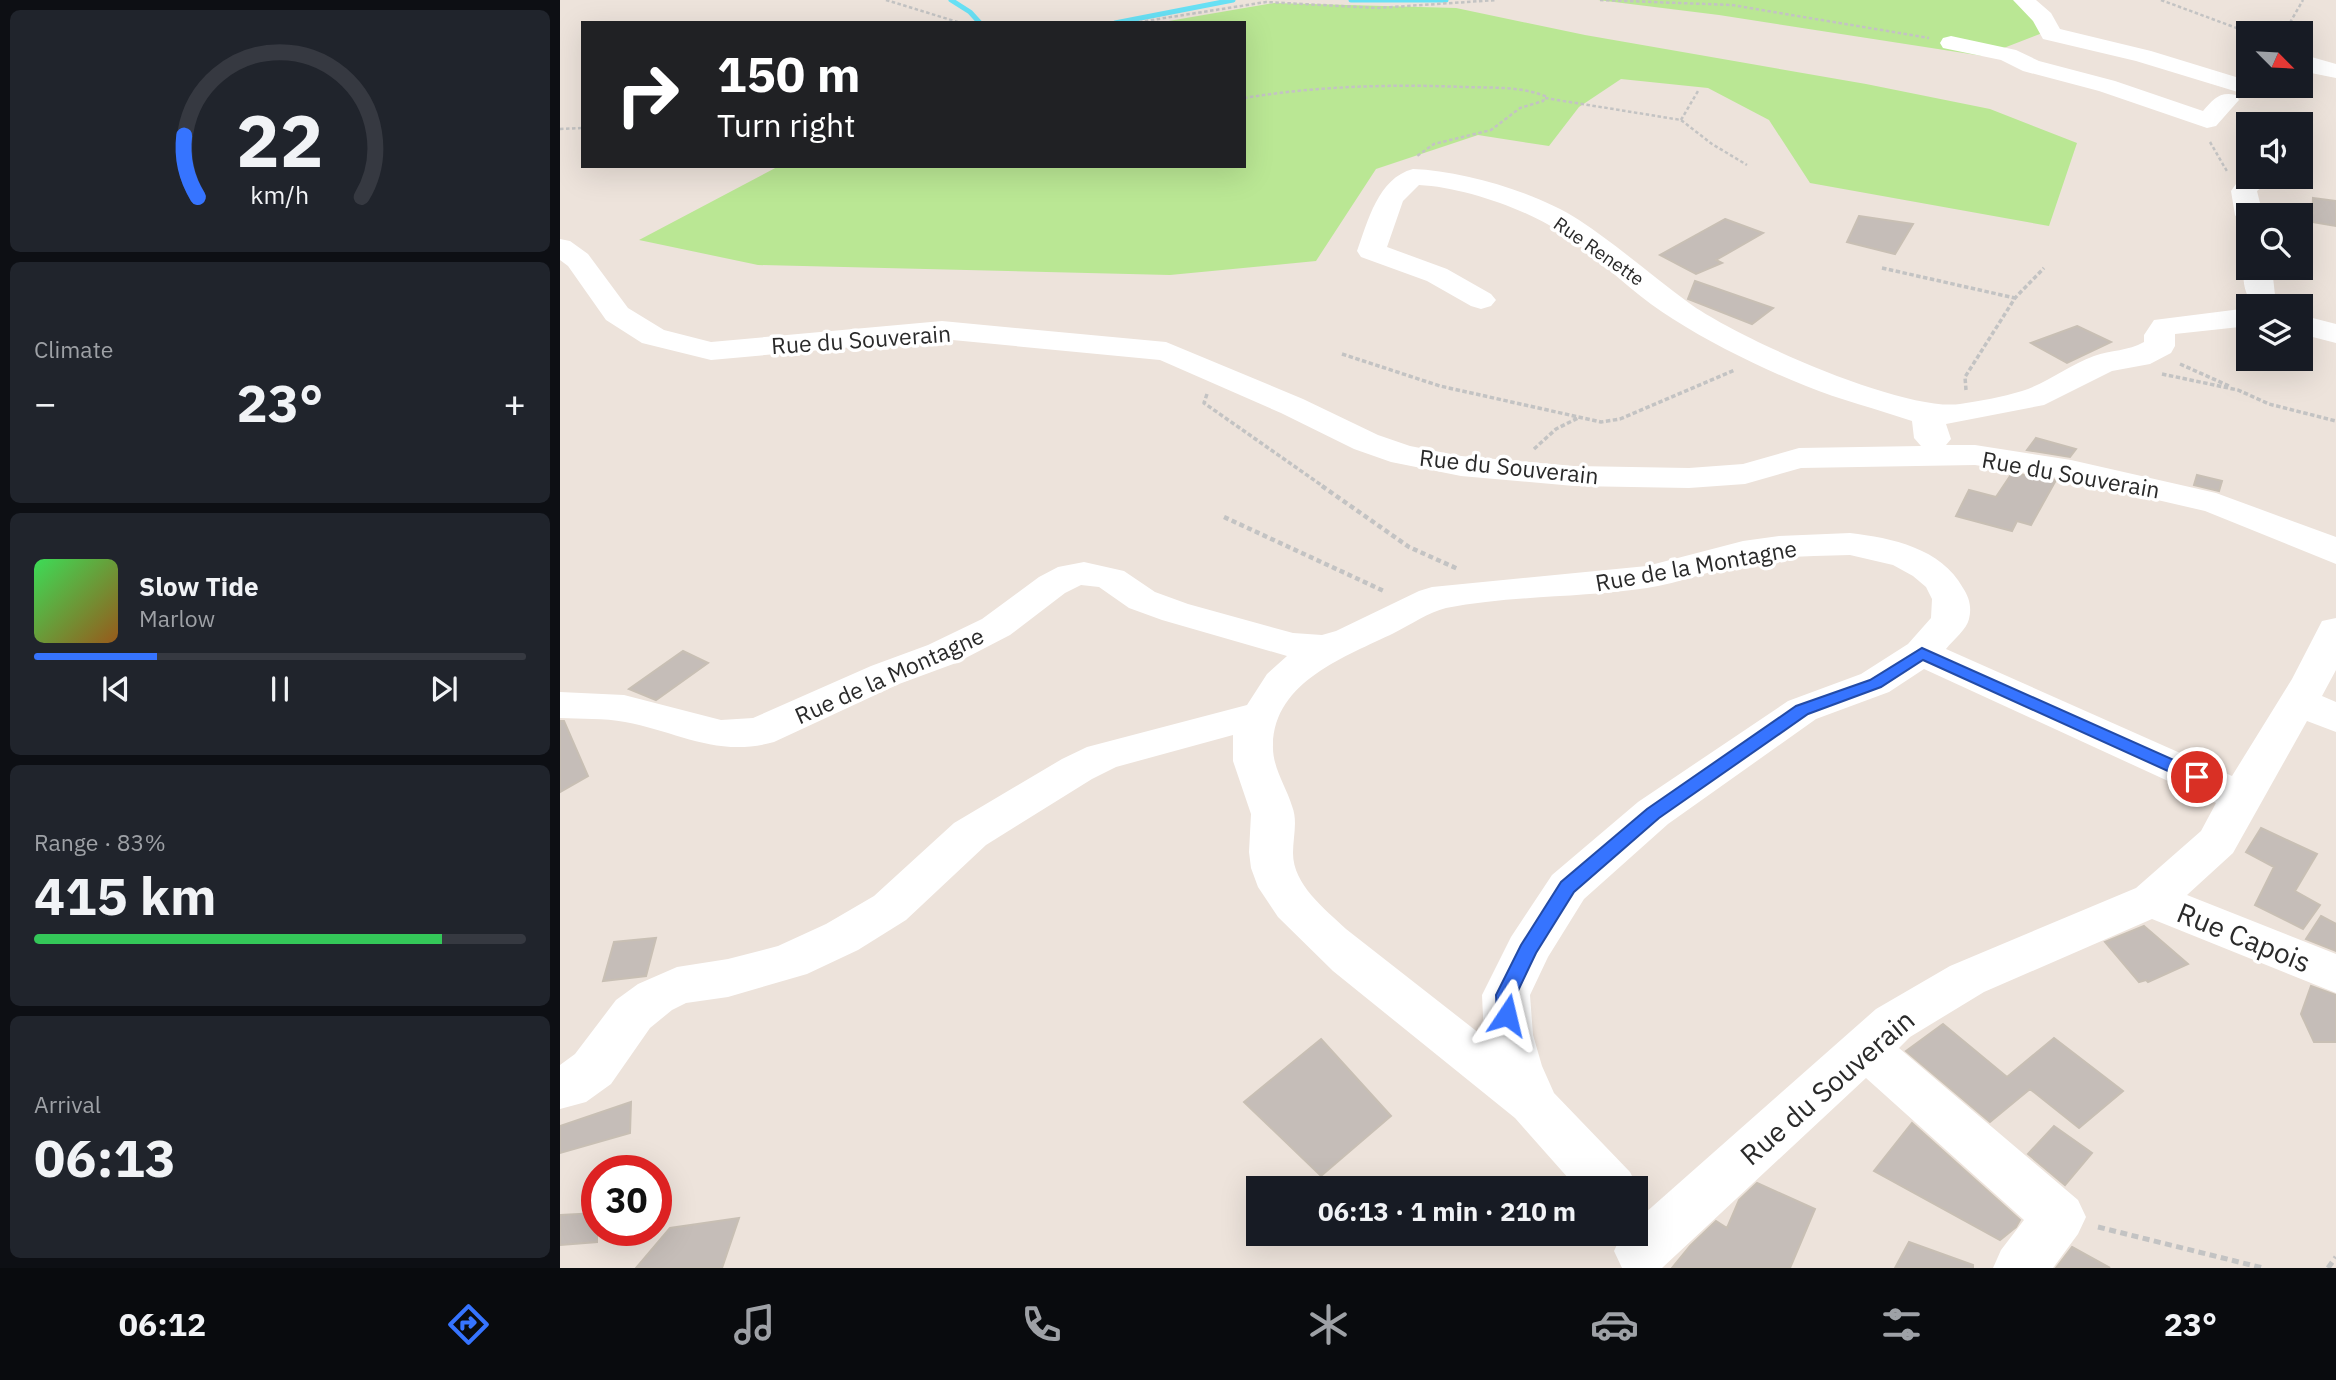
<!DOCTYPE html>
<html lang="en">
<head>
<meta charset="utf-8">
<style>
	:root { --surface:#171b24; --page:#20242c; --text:#f1f3f6; --muted:#9ea1a6; --line:#363941; --accent:#3674ff }
	body { margin:0; font-family:"IBM Plex Sans",sans-serif; background:var(--page); color:var(--text); height:100vh; display:flex; flex-direction:column; font-size:26px; white-space:nowrap }
	* { box-sizing:border-box; margin:0 }
	p { font-size:23px; color:var(--muted) }
	.icon { flex:none; width:38px; height:38px; fill:none; stroke:currentColor; stroke-width:2; stroke-linecap:round; stroke-linejoin:round }
	.map { position:relative; flex:1; overflow:hidden }
	.panel { display:flex; flex-direction:column; gap:10px; padding:10px; background:#0d0f14; width:560px }
	.panel>* { flex:none }
	.top-card { position:absolute; left:21px; top:21px; width:665px; height:147px; border-radius:0px; box-shadow:0 7px 28px #0002; background:#202124; color:#fff; overflow:hidden }
	.needle { width:46px; rotate:114deg }
	.controls { position:absolute; left:1676px; top:21px; display:grid; gap:14px }
	.controls a { display:grid; place-items:center; width:77px; height:77px; border-radius:0px; background:var(--surface); box-shadow:0 7px 28px #0002; font-size:35px }
	.speed { position:absolute; left:21px; top:1155px; display:flex; gap:14px; font-size:35px; font-weight:700; text-align:center }
	.speed>* { display:grid; place-content:center; width:91px; height:91px; border-radius:50%; background:var(--surface); box-shadow:0 7px 28px #0002; line-height:1 }
	.speed .limit { border:10px solid #d22; background:#fff; color:#111 }
	.pin { position:absolute; display:grid; place-items:center; width:60px; height:60px; color:#fff; margin:-30px; border:4px solid #fff; border-radius:50%; box-shadow:0 2px 7px #0007 }
	.me { position:absolute; width:77px; margin:-38px; rotate:10deg; stroke-linejoin:round; filter:drop-shadow(0 0 5px #0008) }
	.turn { display:flex; align-items:center; gap:24px; height:147px; padding:0 21px; font-size:32px }
	.turn .icon { width:91px; height:91px; stroke-width:2.5 }
	.turn b { display:block; font-size:49px; line-height:60px }
	.big { font-size:52px; font-weight:700; line-height:1.1 }
	.panel .card { flex:1; display:flex; flex-direction:column; justify-content:center; gap:10px; min-width:0; padding:0 24px; border-radius:10px; background:var(--page) }
	.panel .dial { align-items:center; gap:0 }
	.dial svg { height:182px; overflow:visible; fill:none; stroke:var(--line); stroke-width:7; stroke-linecap:round; text-anchor:middle }
	.dial text { fill:var(--text); stroke:none }
	.song { display:flex; align-items:center; gap:21px }
	.cover { width:84px; height:84px; border-radius:10px; background:linear-gradient(135deg,hsl(130 70% 55%),hsl(30 70% 35%)) }
	.played { height:7px; border-radius:4px; background:linear-gradient(90deg,var(--accent) 25%,var(--line) 25%) }
	.keys { display:flex; justify-content:space-around; direction:ltr }
	.heat { display:flex; justify-content:space-between; align-items:center; font-size:38px; direction:ltr }
	.charge { height:10px; border-radius:5px; background:linear-gradient(90deg,#34c759 83%,var(--line) 0) }
	.trip { position:absolute; left:686px; top:1176px; width:402px; height:70px; border-radius:0px; background:var(--surface); box-shadow:0 7px 28px #0002; font-weight:700; line-height:70px; text-align:center }
	.dock { display:flex; height:112px; justify-content:space-around; align-items:center; background:#090b0e; color:var(--muted) }
	.dock .icon { width:49px; height:49px }
	.dock .active { color:var(--accent) }
	.dock b { font-size:32px; color:var(--text) }
	main { display:flex; flex:1; min-height:0 }
	.map>svg:first-child { display:block }
</style>
</head>
<body>
<main>
<section class="panel">
<div class="card dial"><svg viewBox="0 0 100 80">
<path d="M14 69A42 42 0 1 1 86 69"/>
<path d="M14 69A42 42 0 0 1 8 42" stroke="#3674ff"/>
<text x="50" y="56" font-size="32" font-weight="700">22</text>
<text x="50" y="72" font-size="11">km/h</text>
</svg></div>
<div class="card"><p>Climate</p>
<div class="heat"><a>−</a><b class="big">23°</b><a>+</a></div>
</div>
<div class="card">
<div class="song"><i class="cover"></i><div><b>Slow Tide</b><p>Marlow</p></div></div>
<div class="played"></div>
<div class="keys"><svg class="icon" aria-label="previous" viewBox="0 0 24 24"><path d="M18 5L8 12l10 7zM5 5v14"/></svg><svg class="icon" aria-label="pause" viewBox="0 0 24 24"><path d="M8 5v14M16 5v14"/></svg><svg class="icon" aria-label="next" viewBox="0 0 24 24"><path d="M6 5l10 7-10 7zM19 5v14"/></svg></div>
</div>
<div class="card"><p>Range · 83%</p><b class="big">415 km</b><div class="charge"></div></div>
<div class="card"><p>Arrival</p><b class="big">06:13</b></div>
</section>
<div class="map">
<svg width="1776" height="1268" viewBox="0 0 1776 1268">
	<rect width="100%" height="100%" fill="#ede3db"/>
	<path fill="#bae794" d="M1038,0h423l24,32 -62,24 -264,-41z
		M714,3l182,5 129,27 281,49 124,25 87,34 -28,83 -239,-43 -41,-63 -61,-32 -87,-9 -42,28 -30,39 -71,-11 -102,34 -60,92 -146,14 -412,-10 -119,-25 140,-74h465v-143h-87z"/>
	<g fill="none" stroke-linecap="round" stroke-linejoin="round">
		<path stroke="#68e1f5" stroke-width="5" d="M391,0l19,12 10,11
			M791,0h95
			M555,23l118,-23"/>
	</g>
	<path fill="#c5bdb8" stroke="#c8bfb4" stroke-width="2" d="M1753,198l23,3v25l-24,-4z
		M1299,216l54,8 -18,30 -48,-12z
		M1165,219l38,14 -47,27 6,3 -26,11 -36,-19z
		M1135,281l78,27 -21,16 -64,-25z
		M1517,326l34,16 -44,21 -36,-20z
		M1476,438l40,11 -6,8 -43,-7z
		M1452,473l44,7 -25,45 -14,-4 -5,10 -56,-15 13,-26 27,7z
		M1637,475l25,6 -3,10 -25,-6z
		M123,651l25,12 -52,37 -27,-11z
		M0,721h4l24,55 -28,16z
		M1701,828l56,26 -22,37 25,14 -17,24 -48,-24 19,-38 -28,-15z
		M1761,916l15,8v27l-30,-12z
		M1584,926l44,38 -40,18 -2,-2 -7,2 -34,-40z
		M96,938l-10,38 -43,5 11,-39z
		M1751,986l25,9v47h-22l-13,-28z
		M1383,1024l64,53 47,-39 69,53 -44,37 -49,-39 -40,33 -84,-71z
		M761,1039l70,77 -70,60 -77,-74z
		M71,1102l-1,31 -70,20v-27z
		M1352,1123l108,97 -4,7 -16,13 -126,-69z
		M1494,1126l38,27 -27,32 -37,-31z
		M1197,1183l58,26 -25,59h-118l18,-22 26,-25 11,7 12,-28z
		M37,1213v29l-37,3v-30z
		M179,1218l-17,50h-86l34,-40z
		M1349,1242l64,23v3h-78z
		M1512,1247l38,21h-54z"/>
	<g fill="none" stroke-linecap="round" stroke-linejoin="round">
		<path stroke="#c3c3c3" stroke-width="2.5" stroke-dasharray="3.5 2.5" stroke-linecap="butt" d="M326,0l75,23
			M1040,0l132,5 197,33
			M1601,0l89,33
			M573,23l133,-21 111,6 120,-8
			M1724,33l19,-33
			M684,98c73,-12 147,-14 221,-11 27,1 54,-1 80,9l-2,5 -23,7 -29,22 -57,14 -17,12
			M985,98l136,22 31,24 35,21
			M1121,120l17,-29
			M0,129l23,-1
			M1650,142l18,31"/>
		<path stroke="#c3c3c3" stroke-width="3.5" stroke-dasharray="4.5 2.5" stroke-linecap="butt" d="M1322,268l133,30
			M782,354l98,32 161,36 19,-3 115,-49
			M1620,364l49,22
			M1602,374l76,16 31,14 67,17
			M1406,390l-1,-13 50,-79 29,-30
			M647,394l-3,9 120,84
			M974,449l22,-20 22,-11"/>
		<path stroke="#c3c3c3" stroke-width="4.5" stroke-dasharray="5 3.5" stroke-linecap="butt" d="M762,486l87,61 49,22
			M664,517l162,75"/>
		<path stroke="#c3c3c3" stroke-width="5" stroke-dasharray="7 4.5" stroke-linecap="butt" d="M1538,1227l165,41
			M1768,1268l8,-11"/>
		<path fill="#fff" fill-rule="evenodd" d="M1453,0h23l15,13 9,16 91,22 98,30v5h4l-4,5 -8,2 -105,-32 -93,-22 -10,-18z
			M1391,36l65,14 23,11 76,20 88,30c10,-11 16,-20 33,-16l3,5 -23,26 -9,2 -108,-37 -76,-20 -22,-11 -58,-12 -3,-5 3,-5z
			M1748,56l28,8v14l-35,-7v-14z
			M853,169c51,2 122,23 166,51 38,25 73,56 110,83 48,35 214,109 271,101 20,-3 42,-7 62,-13 25,-8 47,-26 72,-35 17,-6 34,-5 50,-14v-7l10,-15 95,-12v18l-74,8v12l-4,7 -21,11 -38,7 -68,34 -98,19 5,15 -5,6h29l96,15 145,33 120,44v27l-131,-53 -134,-31 -96,-15 -174,3 -56,16 -56,4 -115,-2 -113,-10 -70,-14 -37,-13 -73,-36 -121,-53 -218,-21 -231,21 -69,-17 -36,-23 -38,-54 -8,-6v-21l10,2 18,13 40,54 36,22 47,12 231,-21 224,21 137,57 75,36 32,11 51,10 113,10 115,2 54,-4 56,-16 122,-2 -7,-8 -2,-17c-35,-12 -72,-21 -106,-35 -45,-18 -92,-41 -133,-67 -41,-25 -74,-62 -114,-88 -36,-23 -97,-44 -140,-46l-16,16 -16,46 60,22 44,25 5,6 -5,6 -10,3 -10,-3 -44,-25 -66,-24 -4,-6c11,-30 21,-73 56,-82z
			M1689,173v4h26l-18,14 6,24h-14v8l-10,-2 -4,-6 -4,-24 10,-14z
			M1688,262l1,6h23l3,27 10,11h-32c-8,-12 -14,-31 -5,-44z
			M1741,315l35,9v19l-35,-9z
			M1290,533c42,5 91,15 113,55 6,9 9,19 6,31 -2,10 -16,21 -23,30l286,127 60,-97 30,-58 14,-3v52l-14,26 14,6v30l-29,-11 -74,132 -46,42 149,59v39l-184,-74 -168,73 -74,45 -11,11 179,152 8,17 -8,17 -25,34h-60l8,-18 23,-30 -158,-142 -204,190h-40l-8,-17 8,-17h14v-13l240,-212 74,-43 186,-78 65,-57 15,-28 -292,-134 -35,23 -73,27 -148,105 -84,75 -36,58 -18,38 3,40 9,31 12,27 76,79 8,16 -2,3v-3h-59l-62,-70 -182,-147 -55,-54 -20,-30 -7,-19 -2,-16 2,-38 -18,-53v-26l-117,32 -24,12 -106,66 -80,75 -48,30 -51,24 -79,23 -42,6 -14,7 -22,18 -39,56 -25,18 -26,7v-44l15,-11 41,-54 22,-16 39,-17 51,-8 50,-13 48,-22 48,-28 80,-73 108,-64 25,-12 160,-42 20,-31 20,-18 -125,-36 -33,-12 -30,-21 -18,-2 -16,8 -55,42 -54,28 -57,21 -125,58c-57,16 -95,-10 -149,-20 -21,-4 -44,-3 -65,-4v-26l64,3 97,25 32,-2 118,-52 57,-21 54,-26 57,-42 19,-10 26,-5 40,9 31,21 33,12 105,29 29,2 14,-4 83,-40 13,-4 215,-21 96,-25 36,-5zM1290,555l43,10 20,11 13,11 6,12 -1,19 -23,26 -47,30 -73,27 -150,101 -86,73 -41,62 -29,58 2,42 -138,-108c-21,-20 -53,-44 -53,-76 0,-16 5,-32 -1,-47 -6,-20 -20,-39 -19,-61 1,-64 74,-89 121,-112 16,-8 35,-21 52,-25 66,-13 135,-10 201,-20 33,-5 65,-18 97,-25 35,-7 71,-7 106,-8z"/>
	</g>
	<path fill="#3674ff" stroke="#234ba6" stroke-width="2" d="M1362,648l281,125 2,4 -8,6 -7,-2 -267,-121 -42,27 -73,27 -149,104 -85,74 -38,61 -20,42 1,20 -3,6 -7,2 -7,-2 -3,-6 -1,-20 25,-50 40,-63 86,-73 149,-103 74,-26z"/>
	<g text-anchor="middle" dominant-baseline="central" stroke-width="7" stroke-linejoin="round" paint-order="stroke">
		<g font-size="19" fill="#2a2a2a" stroke="#fff">
			<text transform="translate(1039 251) rotate(35)">Rue Renette</text>
		</g>
		<g font-size="23" fill="#2a2a2a" stroke="#fff">
			<text transform="translate(301 339) rotate(-4)">Rue du Souverain</text>
			<text transform="translate(949 466) rotate(6)">Rue du Souverain</text>
			<text transform="translate(1511 474) rotate(10)">Rue du Souverain</text>
			<text transform="translate(1136 565) rotate(-10)">Rue de la Montagne</text>
			<text transform="translate(329 675) rotate(-24)">Rue de la Montagne</text>
		</g>
		<g font-size="28" fill="#2a2a2a" stroke="#fff">
			<text transform="translate(1684 937) rotate(22)">Rue Capois</text>
			<text transform="translate(1267 1087) rotate(-41)">Rue du Souverain</text>
		</g>
	</g>
</svg>
<div class="controls">
<a><svg class="needle" viewBox="-14 -14 28 28"><path d="M0-13l5 13h-10z" fill="#e53935"/><path d="M0 13l5-13h-10z" fill="#9ea1a6"/></svg></a>
<a><svg class="icon" aria-label="sound" viewBox="0 0 24 24"><path d="M4 9h4l5-4v14l-5-4H4zM17 9q2 3 0 6"/></svg></a>
<a><svg class="icon" aria-label="search" viewBox="0 0 24 24"><circle cx="10" cy="10" r="6"/><path d="M15 15l6 6"/></svg></a>
<a><svg class="icon" aria-label="layers" viewBox="0 0 24 24"><path d="M12 4l9 5-9 5-9-5zM3 14l9 5 9-5"/></svg></a>
</div>
<div class="speed"><div class="limit">30</div></div>
<div class="pin" style="left:1637px;top:777px;background:#d93025"><svg class="icon" aria-label="arrive" viewBox="0 0 24 24"><path d="M6 21V4h12l-3 4 3 4H6"/></svg></div>
<svg class="me" style="left:947px;top:1015px" viewBox="-20 -20 40 40"><path d="M0-17L14 15 0 8-14 15z" fill="#3674ff" stroke="#fff" stroke-width="4"/></svg>
<div class="trip">06:13 · 1 min · 210 m</div>
<div class="top-card">
<div class="turn"><svg class="icon" aria-label="right" viewBox="0 0 24 24"><path d="M7 20v-9h11M14 6l5 5-5 5"/></svg><div><b>150 m</b>Turn right</div></div>
</div>
</div>
</main>
<nav class="dock">
<b>06:12</b>
<svg class="icon active" aria-label="directions" viewBox="0 0 24 24"><path d="M12 3l9 9-9 9-9-9zM9 14v-3h6M13 9l2 2-2 2"/></svg>
<svg class="icon" aria-label="music" viewBox="0 0 24 24"><path d="M9 18V5l10-2v13"/><circle cx="6" cy="18" r="3"/><circle cx="16" cy="16" r="3"/></svg>
<svg class="icon" aria-label="phone" viewBox="0 0 24 24"><path d="M5 4h4l2 5-3 2q2 4 5 5l2-3 5 2v4C11 20 4 13 5 4z"/></svg>
<svg class="icon" aria-label="climate" viewBox="0 0 24 24"><path d="M12 3v18M4 7l16 10M4 17L20 7"/></svg>
<svg class="icon" aria-label="car" viewBox="0 0 24 24"><path d="M5 17H2v-5l4-1 3-4h7l3 4 3 1v5h-3M9 17h6M6 11h13"/><circle cx="7" cy="17" r="2"/><circle cx="17" cy="17" r="2"/></svg>
<svg class="icon" aria-label="filters" viewBox="0 0 24 24"><path d="M4 7h16M4 17h16"/><circle cx="9" cy="7" r="2"/><circle cx="15" cy="17" r="2"/></svg>
<b>23°</b>
</nav>
</body>
</html>
